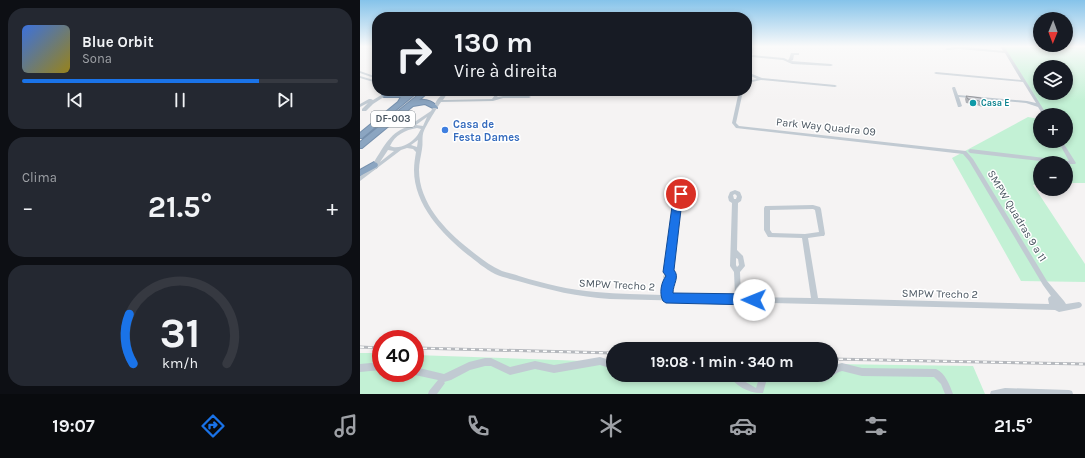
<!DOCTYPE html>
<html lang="pt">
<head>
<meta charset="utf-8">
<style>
	:root { --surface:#171b24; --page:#242831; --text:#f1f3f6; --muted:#9ea1a6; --line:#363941; --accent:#1a73e8 }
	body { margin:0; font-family:Karla,sans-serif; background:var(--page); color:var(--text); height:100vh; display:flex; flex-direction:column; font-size:15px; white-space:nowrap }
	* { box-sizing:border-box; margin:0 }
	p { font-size:13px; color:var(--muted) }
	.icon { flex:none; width:22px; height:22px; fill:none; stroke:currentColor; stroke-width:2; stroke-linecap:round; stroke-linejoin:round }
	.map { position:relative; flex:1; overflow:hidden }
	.details { display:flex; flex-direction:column; gap:8px; padding:8px; background:#0d0f14; width:360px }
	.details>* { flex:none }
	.top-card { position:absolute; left:12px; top:12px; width:380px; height:84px; border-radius:16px; box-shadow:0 2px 6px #0003; background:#171b24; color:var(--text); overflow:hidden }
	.needle { width:26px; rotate:181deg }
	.controls { position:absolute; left:673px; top:12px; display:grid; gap:8px }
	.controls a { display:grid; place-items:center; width:40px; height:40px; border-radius:50%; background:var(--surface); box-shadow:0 2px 6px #0003; font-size:20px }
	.speed { position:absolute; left:12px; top:330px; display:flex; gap:8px; font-size:20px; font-weight:700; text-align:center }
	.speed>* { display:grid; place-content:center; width:52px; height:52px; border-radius:50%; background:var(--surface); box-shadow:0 2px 6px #0003; line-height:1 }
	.speed .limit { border:6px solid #d22; background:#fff; color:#111 }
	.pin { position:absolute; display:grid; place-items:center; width:34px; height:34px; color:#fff; margin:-17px; border:2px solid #fff; border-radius:50%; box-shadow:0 1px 4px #0007 }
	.me { position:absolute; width:44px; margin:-22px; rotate:271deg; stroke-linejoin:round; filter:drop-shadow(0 0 3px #0008) }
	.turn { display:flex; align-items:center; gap:14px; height:84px; padding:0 16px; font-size:18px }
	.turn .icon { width:52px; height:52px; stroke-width:2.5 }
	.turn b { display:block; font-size:28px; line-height:34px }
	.big { font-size:30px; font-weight:700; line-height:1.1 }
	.details .tile { flex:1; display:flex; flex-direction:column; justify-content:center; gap:6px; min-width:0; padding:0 14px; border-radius:16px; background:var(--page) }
	.details .dial { align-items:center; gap:0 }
	.dial svg { height:104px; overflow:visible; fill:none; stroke:var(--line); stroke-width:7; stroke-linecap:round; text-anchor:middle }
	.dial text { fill:var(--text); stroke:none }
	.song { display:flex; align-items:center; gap:12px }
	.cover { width:48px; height:48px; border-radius:6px; background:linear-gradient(135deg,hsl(220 70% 55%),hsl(50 70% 35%)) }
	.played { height:4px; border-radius:2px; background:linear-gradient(90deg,var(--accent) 75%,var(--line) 75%) }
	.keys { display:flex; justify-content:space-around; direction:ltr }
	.heat { display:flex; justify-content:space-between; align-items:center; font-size:22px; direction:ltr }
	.trip { position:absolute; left:246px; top:342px; width:232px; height:40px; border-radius:20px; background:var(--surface); box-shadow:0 2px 6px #0003; font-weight:700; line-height:40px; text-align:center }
	.tab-bar { display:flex; height:64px; justify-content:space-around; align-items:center; background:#090b0e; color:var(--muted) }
	.tab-bar .icon { width:28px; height:28px }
	.tab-bar .selected { color:var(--accent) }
	.tab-bar b { font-size:18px; color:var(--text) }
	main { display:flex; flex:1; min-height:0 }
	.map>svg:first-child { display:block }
</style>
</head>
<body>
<main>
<section class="details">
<div class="tile">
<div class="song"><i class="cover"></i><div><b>Blue Orbit</b><p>Sona</p></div></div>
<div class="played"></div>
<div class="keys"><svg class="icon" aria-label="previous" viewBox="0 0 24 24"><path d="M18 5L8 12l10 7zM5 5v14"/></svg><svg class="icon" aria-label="pause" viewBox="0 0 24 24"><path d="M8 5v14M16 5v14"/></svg><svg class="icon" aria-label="next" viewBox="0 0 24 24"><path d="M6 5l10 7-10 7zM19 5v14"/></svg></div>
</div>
<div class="tile"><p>Clima</p>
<div class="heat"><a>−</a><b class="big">21.5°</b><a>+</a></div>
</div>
<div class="tile dial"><svg viewBox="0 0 100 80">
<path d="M14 69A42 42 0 1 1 86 69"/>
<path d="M14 69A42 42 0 0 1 11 31" stroke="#1a73e8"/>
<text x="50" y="56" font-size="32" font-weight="700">31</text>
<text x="50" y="72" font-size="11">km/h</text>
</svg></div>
</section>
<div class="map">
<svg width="725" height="394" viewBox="0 0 725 394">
	<rect width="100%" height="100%" fill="#f5f3f3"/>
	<path fill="#c3f1d5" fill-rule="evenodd" d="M641,46h84v137h-19v-20h-26v21l-7,1 52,79v18l-64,-1 -69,-123 76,-41 12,2v22h26v-26h-21zM680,67h26v26h-26z
		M0,353h21v20h34v-18l198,7v13h218v-11l142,2 12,28h-625z"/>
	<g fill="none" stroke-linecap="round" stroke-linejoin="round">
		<defs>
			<path id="highway" d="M52,91h7l-57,47h-2v-5l38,-31 3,-5h-17l-2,-1v-2l19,-2 6,3z
				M63,91h7l-11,9c7,-1 13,1 18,6v2h-4l-8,-4 -12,2 -51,42h-2v-6z
				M14,162l3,1 1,2 -1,2 -17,9v-6z"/>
		</defs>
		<use href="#highway" stroke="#7690ad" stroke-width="2"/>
		<path fill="#c1cad2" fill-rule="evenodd" d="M391,46h4l-3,9 32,3 4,2 1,-1 2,-6h8v2h-5l-1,5 -2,1 40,3 2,1 -2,1 -39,-2 -9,-4 -31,-3 -3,12 -2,1v-8z
			M640,46h4l43,69h-4l-5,-8 -12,-4 -67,-6 3,9 -2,1h-2l-6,-19 1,-1h2l3,8 69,6 9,2 -13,-21 -87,-8 -2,-1 2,-1 85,8 -16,-27 -46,-4 -12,1 -2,-1c12,-5 44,1 58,2z
			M0,71l17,6v2l-17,-6z
			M387,72l15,6 73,7 2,1 -2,1 -74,-7 -14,3v-2l10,-2 -10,-5z
			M0,76l17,5v2l-17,-5z
			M28,91h5l-20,13 -7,7h-4v-2l6,-6 -8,4v-3l9,-5h2l2,1z
			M85,91h4l-6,9 49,-1 6,-8h4l-5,6 6,-1h26l2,1 -2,1h-26l-10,3 -52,1c-4,6 -17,26 -18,32 -1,4 0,10 -1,15 -1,7 -3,14 -3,21 0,33 26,60 50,79 10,8 21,17 33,22 6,2 12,3 17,5 26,8 51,14 77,16 22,2 45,2 67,3l2,-14 -2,-4 3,-7 8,-69 -3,-5 3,-4 4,-2 5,2 2,4 -2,4 -4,2 -7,68 -3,7 2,4 -1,14 65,1 -1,-24 -4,-6 2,-63 -3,-2 -1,-4 2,-5 5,-2 5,2 2,5 -1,4 -3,2 -1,47 6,6 2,10 -5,6 1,25 70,1 -9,-60 -34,-1 -4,-7v-22l1,-2h2l46,-1 7,2 1,2 4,25 -1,2h-2l-14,2 10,60 231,6 -1,-5 1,-2 2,-1 -8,-11 -74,-124 -6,-7 -227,-26 -4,-5 7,-32h4l-7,32 3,3 227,25 7,8 74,122 17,20 2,3 13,-2 2,1 1,2 -1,2 -2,1 -20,4 -4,-2 -445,-11c-32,-2 -61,-9 -92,-18 -8,-2 -16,-4 -23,-7 -10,-5 -19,-13 -27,-19 -26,-21 -54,-50 -54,-85 0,-6 1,-12 2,-18l-3,-3 -6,-1 -6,2 -41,31v-5l17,-12 -3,-2c11,-17 16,-30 36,-36v-1l21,-14 6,-11zM67,117l-4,9 -7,-1zM57,128l4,1c-2,3 -3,6 -5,8 -6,7 -18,13 -26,9 5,-11 15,-16 27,-18zM58,140l-1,7 -6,-2zM28,150l6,1 -14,11zM318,194l1,1v2h-2zM375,194l2,2 -1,3h-2l-1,-4zM453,209l2,1 4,22 -14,2 -33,-1 -2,-3v-20zM376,258l2,1 1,6 -2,2 -1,-2z
			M698,141h4l14,22 -1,1h-9v-1h-8l-88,-10 -2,-2 2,-2 99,12z
			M240,357l13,4v8l-13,-4 -46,8 -19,-4 -25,6 -19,-9h-6l-15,4 -19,10 -7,2 1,1 -8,11h-9l1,-3 9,-11 -23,-5 -3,-2h3v-6l29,7 25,-12 16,-4h6l19,9 25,-6 19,4z
			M21,362v8l-21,2v-8z
			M482,363l20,5 74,1c10,5 13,15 17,25h-8l-4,-10 -7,-7 -72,-1 -20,-5c-7,1 -11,8 -18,11l-11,-4 -1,-3h19v-7l3,-3z
			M369,375h9l6,6 12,7 4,-13h8l-5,18c-13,1 -28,-7 -34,-18z
			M645,388l64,2 3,1 1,3h-83l1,-3z"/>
		<use href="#highway" fill="#8ba5c1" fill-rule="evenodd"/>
		<defs>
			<path id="rail" d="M0,347l21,1
				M55,348l198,5
				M471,359l254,5"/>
		</defs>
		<use href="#rail" stroke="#b5b8bd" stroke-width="3"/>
		<use href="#rail" stroke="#fff" stroke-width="1.5" stroke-dasharray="4" stroke-linecap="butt"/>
	</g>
	<path fill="#b0b2b7" d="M606,96l18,8 -2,3 -5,-2 -11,-2 -1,-4z"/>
	<path fill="#cdcfd5" stroke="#909195" d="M606,96l15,2 3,6 -5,-3 -11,-2z"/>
	<linearGradient id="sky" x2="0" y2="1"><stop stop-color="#85c3ea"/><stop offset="0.46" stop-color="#fafafa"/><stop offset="1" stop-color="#fafafa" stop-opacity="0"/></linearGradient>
	<rect width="725" height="101" fill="url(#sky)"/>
	<path fill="#1a73e8" stroke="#114b97" d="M321,190l4,1 1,6 -4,4 -8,69c6,7 -1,14 -1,23l81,1 4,2 1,4 -1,3 -4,2 -88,-2 -3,-2c-4,-7 -2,-19 3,-25l-3,-4 10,-73 4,-3 1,-5z"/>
	<circle fill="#0f9aa8" stroke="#fff" stroke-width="1.5" cx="613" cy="103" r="4"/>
	<circle fill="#3f7fe0" stroke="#fff" stroke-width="1.5" cx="85" cy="130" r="4"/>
	<g text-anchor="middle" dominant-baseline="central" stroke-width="3" stroke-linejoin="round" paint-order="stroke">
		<g font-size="9" font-weight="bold" fill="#0d838f" stroke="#fff" text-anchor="start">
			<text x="621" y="103">Casa E</text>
		</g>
		<rect fill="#fff" stroke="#808990" stroke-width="1" x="11" y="111" width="44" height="16" rx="3"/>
		<g font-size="10" font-weight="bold" fill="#4a5661">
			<text x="33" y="119">DF-003</text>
		</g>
		<g font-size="11" font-weight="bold" fill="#366cbe" stroke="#fff" text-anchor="start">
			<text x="93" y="124">Casa de<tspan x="93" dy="13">Festa Dames</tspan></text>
		</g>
		<g font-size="11" fill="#4a5661" stroke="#fff">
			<text transform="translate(466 127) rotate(6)">Park Way Quadra 09</text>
			<text transform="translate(657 216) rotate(59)">SMPW Quadras 9 a 11</text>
			<text transform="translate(257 285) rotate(3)">SMPW Trecho 2</text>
			<text transform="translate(580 294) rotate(1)">SMPW Trecho 2</text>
		</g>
	</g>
</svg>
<div class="controls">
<a><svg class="needle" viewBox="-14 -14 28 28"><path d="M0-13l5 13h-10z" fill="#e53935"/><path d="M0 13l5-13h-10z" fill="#9ea1a6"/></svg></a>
<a><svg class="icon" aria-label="layers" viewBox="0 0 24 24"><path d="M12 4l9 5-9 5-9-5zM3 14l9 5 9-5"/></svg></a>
<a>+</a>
<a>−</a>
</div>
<div class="speed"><div class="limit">40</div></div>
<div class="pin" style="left:321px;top:194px;background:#d93025"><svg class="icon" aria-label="arrive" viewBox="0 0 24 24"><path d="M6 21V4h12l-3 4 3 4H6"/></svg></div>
<svg class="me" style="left:394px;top:300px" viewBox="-20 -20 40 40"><circle r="19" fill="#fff"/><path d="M0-13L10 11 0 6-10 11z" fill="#1a73e8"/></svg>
<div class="trip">19:08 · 1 min · 340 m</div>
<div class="top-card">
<div class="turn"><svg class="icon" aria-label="right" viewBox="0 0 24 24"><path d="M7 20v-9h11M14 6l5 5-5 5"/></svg><div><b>130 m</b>Vire à direita</div></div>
</div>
</div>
</main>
<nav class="tab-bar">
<b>19:07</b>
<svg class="icon selected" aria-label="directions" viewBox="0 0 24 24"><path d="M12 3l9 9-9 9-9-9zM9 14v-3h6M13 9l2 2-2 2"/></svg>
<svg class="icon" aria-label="music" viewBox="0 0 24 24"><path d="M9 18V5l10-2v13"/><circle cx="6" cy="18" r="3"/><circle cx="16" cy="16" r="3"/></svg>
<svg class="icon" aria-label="phone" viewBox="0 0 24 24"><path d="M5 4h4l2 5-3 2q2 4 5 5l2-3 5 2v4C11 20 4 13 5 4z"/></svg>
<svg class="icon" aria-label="climate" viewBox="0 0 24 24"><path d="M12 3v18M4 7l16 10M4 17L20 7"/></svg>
<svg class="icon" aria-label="car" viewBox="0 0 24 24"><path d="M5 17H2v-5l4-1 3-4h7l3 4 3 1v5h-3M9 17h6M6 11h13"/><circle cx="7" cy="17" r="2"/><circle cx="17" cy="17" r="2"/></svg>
<svg class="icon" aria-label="filters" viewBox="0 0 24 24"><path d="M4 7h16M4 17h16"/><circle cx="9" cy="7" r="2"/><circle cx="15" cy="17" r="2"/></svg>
<b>21.5°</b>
</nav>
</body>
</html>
